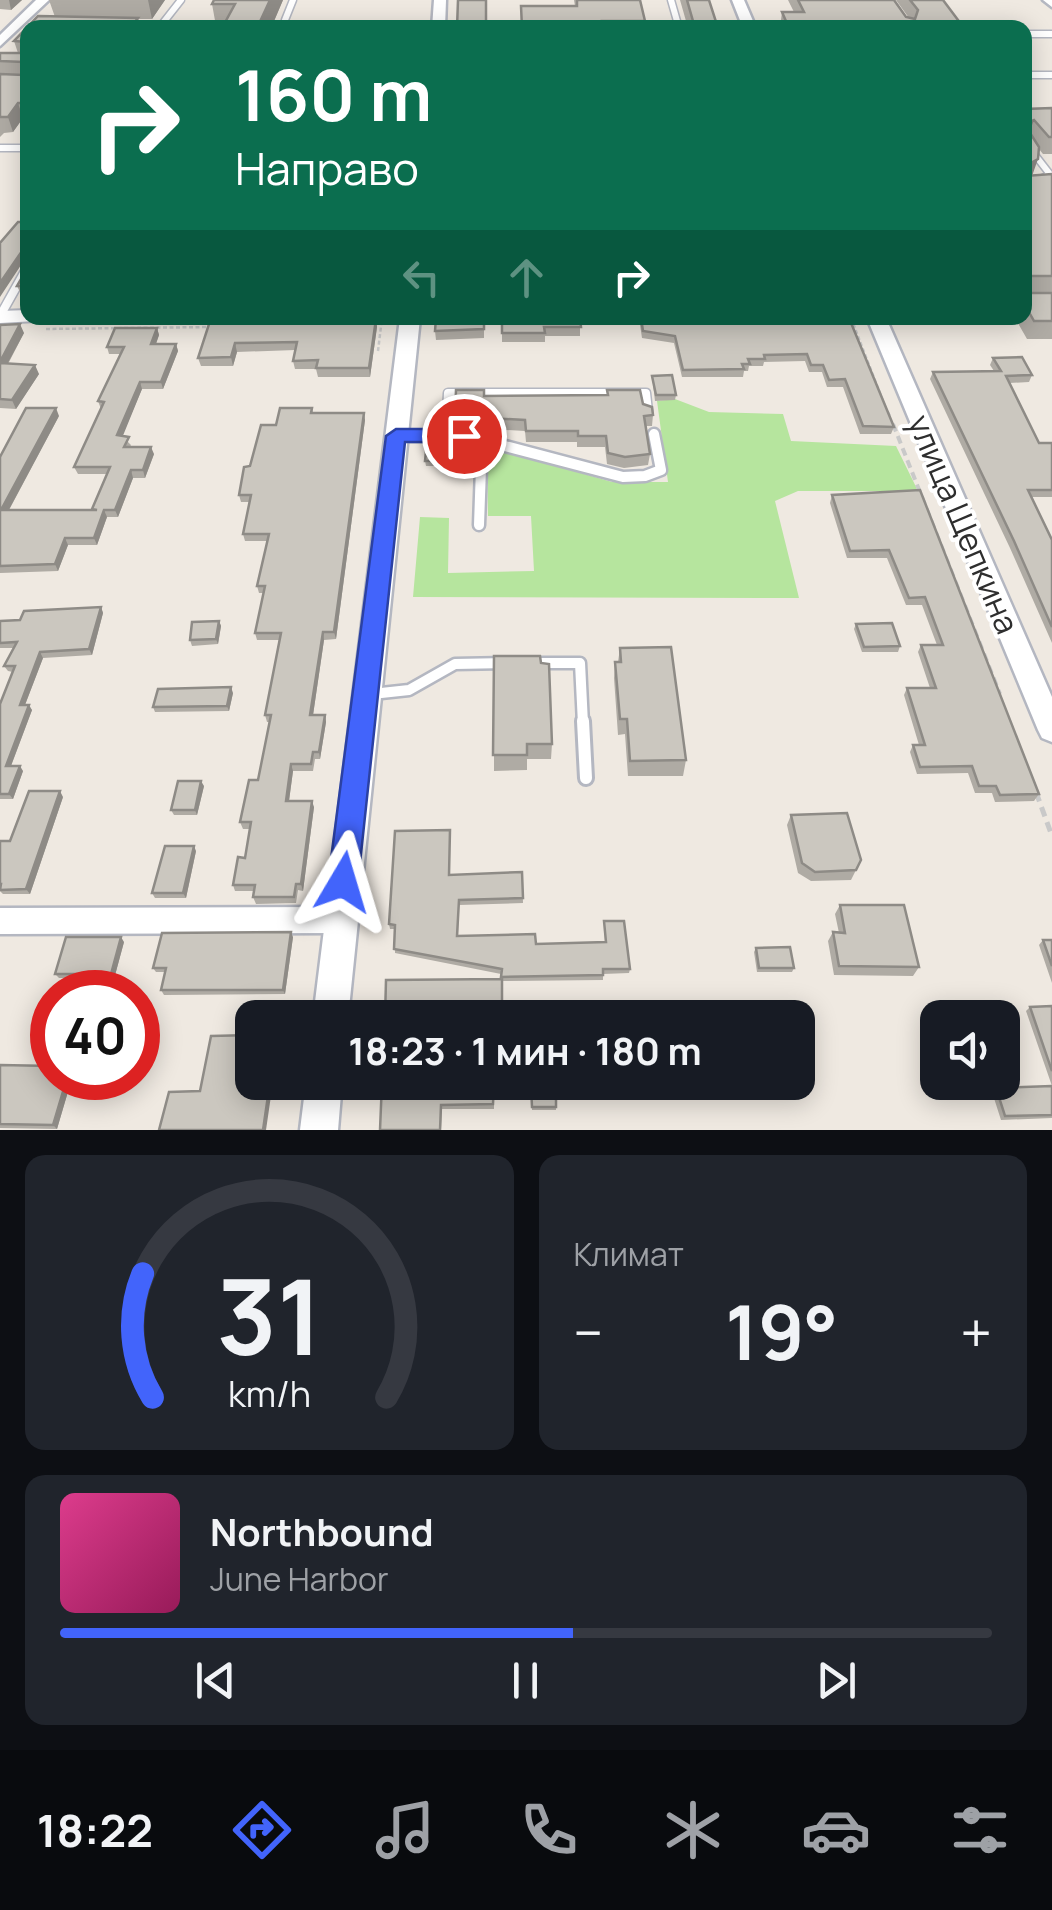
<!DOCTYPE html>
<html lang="ru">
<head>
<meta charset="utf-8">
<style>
	:root { --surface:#171b24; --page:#20242c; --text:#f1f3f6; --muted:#9ea1a6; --line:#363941; --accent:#4264fb }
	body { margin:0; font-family:Manrope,sans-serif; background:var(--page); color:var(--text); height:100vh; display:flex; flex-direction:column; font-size:38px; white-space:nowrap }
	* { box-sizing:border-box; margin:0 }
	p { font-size:32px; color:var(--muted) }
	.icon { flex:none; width:55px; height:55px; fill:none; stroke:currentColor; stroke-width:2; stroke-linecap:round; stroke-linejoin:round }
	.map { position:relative; height:1130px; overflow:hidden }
	.sheet { display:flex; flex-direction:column; gap:25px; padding:25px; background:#0d0f14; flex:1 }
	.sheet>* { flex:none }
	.banner { position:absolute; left:20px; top:20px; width:1012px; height:305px; border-radius:20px; box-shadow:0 5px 25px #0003; background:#0b6e4f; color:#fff; overflow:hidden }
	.fabs { position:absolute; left:920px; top:1000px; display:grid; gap:20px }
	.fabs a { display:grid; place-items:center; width:100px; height:100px; border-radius:20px; background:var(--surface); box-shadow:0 5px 25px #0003; font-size:50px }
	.speed { position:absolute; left:30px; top:970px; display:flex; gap:20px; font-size:50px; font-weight:700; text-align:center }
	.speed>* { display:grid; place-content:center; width:130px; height:130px; border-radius:50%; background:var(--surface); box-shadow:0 5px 25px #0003; line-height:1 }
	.speed .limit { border:15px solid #d22; background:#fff; color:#111 }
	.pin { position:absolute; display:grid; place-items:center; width:85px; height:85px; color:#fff; margin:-42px; border:5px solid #fff; border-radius:50%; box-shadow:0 2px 10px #0007 }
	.me { position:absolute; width:110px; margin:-55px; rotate:7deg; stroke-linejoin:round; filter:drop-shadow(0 0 8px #0008) }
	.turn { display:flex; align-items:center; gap:35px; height:210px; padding:0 50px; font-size:45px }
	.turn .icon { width:130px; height:130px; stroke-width:2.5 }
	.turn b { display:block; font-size:70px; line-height:85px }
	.lanes { display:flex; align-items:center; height:95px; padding:0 50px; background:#0003; justify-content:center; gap:50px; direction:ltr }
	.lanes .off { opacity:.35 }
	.big { font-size:75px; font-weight:700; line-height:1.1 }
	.sheet .widget { flex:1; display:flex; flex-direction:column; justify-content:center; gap:15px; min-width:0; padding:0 35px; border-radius:20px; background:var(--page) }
	.sheet .dial { align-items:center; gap:0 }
	.dial svg { height:260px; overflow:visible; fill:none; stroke:var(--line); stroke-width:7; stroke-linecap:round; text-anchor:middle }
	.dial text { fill:var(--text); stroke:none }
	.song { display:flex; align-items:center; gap:30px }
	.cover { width:120px; height:120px; border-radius:15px; background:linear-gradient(135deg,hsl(330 70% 55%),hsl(330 70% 35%)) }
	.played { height:10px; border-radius:5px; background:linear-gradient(90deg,var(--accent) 55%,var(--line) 55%) }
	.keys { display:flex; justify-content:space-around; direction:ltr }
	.heat { display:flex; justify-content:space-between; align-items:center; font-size:55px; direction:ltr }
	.sheet .tiles { flex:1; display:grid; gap:25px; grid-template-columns:1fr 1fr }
	.widget:last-child { grid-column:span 2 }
	.trip { position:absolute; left:235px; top:1000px; width:580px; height:100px; border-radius:20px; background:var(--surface); box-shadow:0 5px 25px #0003; font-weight:700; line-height:100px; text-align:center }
	.tabs { display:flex; height:160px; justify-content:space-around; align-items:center; background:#090b0e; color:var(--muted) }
	.tabs .icon { width:70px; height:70px }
	.tabs .active { color:var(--accent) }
	.tabs b { font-size:45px; color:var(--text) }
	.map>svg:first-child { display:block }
</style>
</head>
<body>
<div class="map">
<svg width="1052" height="1130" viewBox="0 0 1052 1130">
	<rect width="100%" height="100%" fill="#efe9e1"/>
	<path fill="#b6e59e" d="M675,399l34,13 74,2 8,27 105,5 22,45h-120l-23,10 24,97 -386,-1 7,-80 29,1 -1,55 86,-2 -3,-55h-43l-1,-70 125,36h56l-11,-81z"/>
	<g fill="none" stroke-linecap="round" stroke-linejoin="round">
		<defs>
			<path id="service-far3" d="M671,0l8,28
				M285,20l8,-20
				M126,25l34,1
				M159,28l22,-28
				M1025,34h27
				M1025,75h27
				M1025,142l24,31 -4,6
				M0,148h28"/>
			<path id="service-far2" d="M1025,187l22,-10
				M0,316l28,-50
				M447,414l1,-21h198l2,18"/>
			<path id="service-far1" d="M397,436h70l156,41 22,-1 16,-6 -7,-36
				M445,436l2,-24
				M479,525l3,-86
				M529,663h51l3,61
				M372,694l37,-4 46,-26 52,-1"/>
			<path id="service" d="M583,721l3,57"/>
			<path id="minor" d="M338,907l9,4 4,9 -4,9 -9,4 -338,1v-26z"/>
			<path id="tertiary" d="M36,0h13l-49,46v-11z
				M434,0h12l-1,28h-13z
				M732,0h12l12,28h-13z
				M1043,0h9v7z
				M400,318h20l-72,700h-35z
				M867,318h19l166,379v45l-10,-4 -4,-8z
				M306,1082h36l-4,48h-38z"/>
			<path id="secondary" d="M28,310v8h10l-2,3 -36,2v-12z"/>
		</defs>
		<use href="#service-far3" stroke="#b4b7c1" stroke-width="9"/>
		<use href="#service-far2" stroke="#b4b7c1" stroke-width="11"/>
		<use href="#service-far1" stroke="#b4b7c1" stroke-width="15"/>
		<use href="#service" stroke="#b4b7c1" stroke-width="18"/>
		<use href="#minor" stroke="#b4b7c1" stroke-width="5"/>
		<use href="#tertiary" stroke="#b4b7c1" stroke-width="5"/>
		<use href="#secondary" stroke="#b4b7c1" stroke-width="4"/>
		<path stroke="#c9c9c9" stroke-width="2.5" stroke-dasharray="4 2.5" stroke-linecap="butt" d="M851,318l37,96
			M576,321l65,-1
			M481,322h25
			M46,329l165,-2
			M378,351l4,-33"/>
		<path stroke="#c9c9c9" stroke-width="4" stroke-dasharray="8 5" stroke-linecap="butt" d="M887,412l2,4
			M893,424l107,270"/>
		<path stroke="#c9c9c9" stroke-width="5" stroke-dasharray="10 6" stroke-linecap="butt" d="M1036,792l16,44"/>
		<use href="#service-far3" stroke="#fff" stroke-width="6"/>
		<use href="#service-far2" stroke="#fff" stroke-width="8"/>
		<use href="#service-far1" stroke="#fff" stroke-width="10"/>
		<use href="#service" stroke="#fff" stroke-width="12"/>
		<use href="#minor" fill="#fff" fill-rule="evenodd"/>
		<use href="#tertiary" fill="#fff" fill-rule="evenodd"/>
		<use href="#secondary" fill="#fff" fill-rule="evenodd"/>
	</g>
	<path fill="#afaba4" d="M0,0h22l-11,10 -11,-1z
		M49,0h116l-13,19h-14l2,9h-112v90h-5l-10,14 -9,1 -4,4v-84h18l-4,-12 24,-25 17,1z
		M283,0l-11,26h9v2l-65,-2 -4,-22z
		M574,0h66l5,21 -1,7h-123v-22h54z
		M680,0h29l9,28h-30z
		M788,0h106l12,17 3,1 -13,-18h47l21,28h-184l2,-16h12z
		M1052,108v46h-9l-4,-5 -7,26 20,-1v165h-25l-12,-21h10v-209z
		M28,267v27h-7l-4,-8z
		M484,318v20l-48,2 -1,-9z
		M502,318h78v18h-35v6h-43z
		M639,318h210l45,109 -3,7h-31l-17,-47h-16l-5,-15h-13l-4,-11 -41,1 -1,4h-14l-1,5h-4l-1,6h-61l-8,-34 -32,-5z
		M376,319l1,8 -7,50h-52l-2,-8h-21l-2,-8 2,-11 -58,2 -4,14h-32l-3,-8 12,-37z
		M0,325l24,8 -16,31 31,10 -23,35 -16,-1z
		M157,328l2,7 -3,9h20l2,7 -15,38h-21l-20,47 9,9 -1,2 24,7 -9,24h-12l-15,39h-11l-10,28h-29l-10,26 -58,2v-116l59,-41 -50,94h83l15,-36h-29l-4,-7 27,-58 -3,-8 22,-47h-11l-2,-7z
		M993,358l39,17 -3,7 -20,1 30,60h13v54h-20l20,43v103l-42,-95 -80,-169 3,-7 61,-1 -4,-6z
		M652,376l24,19 -1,5 -20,1z
		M607,390l36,14 10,11 -1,11h-6l4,28 -2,11 -24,3 -17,-4 -2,-17h-28v-5h-51l-1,-11 -69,-4 -1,-11 29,-20 123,-1z
		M312,408l1,5 52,7 -29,219 -12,1 -11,75h12l1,7 -6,37h-5l-2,12h-20l-4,30 25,6 -11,84 -5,-1 -2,13 -40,1 -3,-7 1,-6h-19l-2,-6 12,-27 5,-29h-7l-3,-7 18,-42 11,-58h-2l-2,-7 14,-75h-22l-2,-7 8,-40h-4l-2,-7 10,-45h-22l-2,-7 7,-32h-9l-2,-7 11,-29 26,-41z
		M454,440v26h-28l-1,-5z
		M920,490l119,304 -5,7 -39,1 -3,-9h-17l-7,-20 -51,1 -7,-22 3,-7h6l-15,-50 3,-7h23l-12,-36 3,-7h16l-15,-40h-16l-19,-47h-40l-17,-55 2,-8z
		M101,607l2,6 -11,42 -49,3 -18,47 7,5 -21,56 12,5 -10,28h-13v-95l13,-32 -5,-1 -4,-5 10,-18h-14v-27l20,-1z
		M219,621l2,5 -3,18 -26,2 -2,-6z
		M856,624l44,22 -2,6h-36l-8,-23z
		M620,648l66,112 -3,16h-55l-3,-42 -7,1 -4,-57 1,-16h3z
		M494,656l58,88 -1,15h-24v11l-33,1z
		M233,693l-4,18 -74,1 -2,-5z
		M204,786l-7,29h-23l-3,-5z
		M63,797l-33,97h-27l-3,-3v-50h10z
		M791,815l70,45 -10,20 -40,1 -13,-8 -11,-48z
		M196,851l-10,47h-31l-3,-5z
		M522,872l1,31 -64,2 -1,31 78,8 69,-1 -1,-22 26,48 -1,4 -26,1v6l-101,1 -1,-7 -106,-21v-24h-5l-1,-5 60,-49z
		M840,905l79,62 -6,9 -79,-1 -6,-34 5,-9 6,1 -4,-19z
		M293,937l-8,57 -121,1 -3,-5 4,-18h-9l-3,-4z
		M1043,940h9v43l-13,-38z
		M124,942l-10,37 -55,-1 -4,-4z
		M756,948l38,20 -2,4h-35l-3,-20z
		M1052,1006v112l-51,2 -9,-28 4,-4 56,-2 -26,-75 4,-4z
		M936,1019h2v22l-6,-18z
		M0,1065l52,13h20l-15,51 -57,-1z
		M494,1082v27h-52l-1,21h-61z
		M531,1086h25v24h-24z"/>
	<path fill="#8e8b86" d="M9,0h13l-11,10z
		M148,0h17l-13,19z
		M270,0h13l-12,28 -13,-2z
		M138,18l2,10h-10z
		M18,103l5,15 -10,14 -5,-15z
		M1034,120l-6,16 -3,-12z
		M1038,159l-6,17 -7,4v-14z
		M22,251l3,8 -25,38v-14z
		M376,319l1,8 -7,50 -1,-9z
		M20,324l4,9 -21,39 -3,-10z
		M157,328l2,7 -6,17 -2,-8z
		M235,343l2,9 -4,14 -2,-9z
		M176,344l2,7 -15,38 -2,-7z
		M35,365l4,9 -23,35 -4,-9z
		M140,382l2,7 -22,54 -3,-8z
		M56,408l3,8 -54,101 -4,-7z
		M364,413l1,7 -29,219 -2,-7z
		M151,447l3,7 -9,24 -2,-8z
		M131,470l2,8 -15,39 -3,-7z
		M104,510l3,7 -10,28 -3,-7z
		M65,538l3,7 -10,26 -3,-7z
		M101,607l2,6 -11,42 -3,-6z
		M219,621l2,5 -3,18 -2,-5z
		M323,632l1,8 -12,82 -2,-7z
		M40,652l3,6 -20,52 -3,-5z
		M231,687l2,6 -4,18 -2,-5z
		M29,705l3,5 -23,61 -3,-5z
		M325,715l1,7 -6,37 -1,-7z
		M291,764l2,7 -5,37 -2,-7z
		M20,766l3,5 -10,28 -4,-5z
		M201,781l3,5 -7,29 -2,-5z
		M60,791l3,6 -33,97 -4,-5z
		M312,801l2,6 -11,84 -2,-7z
		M194,846l2,5 -10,47 -3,-5z
		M291,932l2,5 -8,57 -2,-4z
		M121,937l3,5 -10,37 -3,-5z
		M67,1078h5l-15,51 -4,-4z
		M270,1082h3l-7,48h-3z"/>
	<path fill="#cbc7bf" stroke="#8e8b86" stroke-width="2.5" d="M214,0h56l-12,26h23l-1,2h-58l13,-24h-23z
		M458,0h28v28h-29z
		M577,0h63l5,21h-43l1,7h-81l-1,-22h56z
		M687,0h22l9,28h-23z
		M798,0h96l12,17 9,2 3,-9 -8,-10h33l21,28h-175l-7,-16h22z
		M38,16l100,2 -8,10h-102v38l-4,-4 -24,-1v-8h27v-11l-13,-1z
		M28,72v31h-10l-10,14h-8v-43l24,1z
		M1052,108v29h-3l-15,-17 -9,4v-15z
		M1025,125l14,22 -1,12 -13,7z
		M1025,169l1,7 26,-2v102h-23l1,17h22v28h-18l-9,-16z
		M18,222h10v30l-6,-1 -22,32v-40z
		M28,267v19h-11z
		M247,318h83v2l46,-1 -7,49h-53l2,-8 -25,1 4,-19 -62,1 -4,14 -33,1 12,-37 36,-1z
		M436,318h48v11l-49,2z
		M502,318h78l1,9h-37l1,6h-43z
		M641,318h208l45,109 -31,-1 -18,-47 -16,1 -6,-15h-12l-4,-11 -43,1 1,4h-17l2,5h-8l2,5 -61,1 -8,-34 -32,-5z
		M20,324l-20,38v-37z
		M115,328h42l-6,16h25l-15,38h-21l-23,53 12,2 -5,10h27l-8,23h-12l-16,40h-11l-10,28h-29l-10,26 -55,2v-109l26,-49h30l-55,102h96l-5,-1 18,-42h-36l30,-65 -6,-1 26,-54h-17z
		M1022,357l10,18 -26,1 33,67h13v47h-24l24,50v87l-38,-86 -81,-169 68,-1 -8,-13z
		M0,363l35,2 -23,35 -12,-1z
		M672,375l4,20h-20l-4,-19z
		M456,390h28v6l124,-1 -1,-5h33l3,14 9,3 1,8 -9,1 6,38 -25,3 -17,-4 -2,-17h-28v-5h-52l-1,-11 -70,-4z
		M280,408h32l-1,5h53l-30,219h-11l-13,83h15l-6,37h-6l-2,12h-20l-5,37h26l-11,83h-5l-2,13h-41l2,-12h-22l5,-28 7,1 6,-36h-11l9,-42h9l13,-65h-6l16,-82h-26l10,-47h-8l12,-52h-26l8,-39h-12l5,-28 6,-1 11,-41h15z
		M454,440l-1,20 -28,1 2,-20z
		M920,490l119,304 -39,1 -4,-9h-17l-7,-20 -52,1 -7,-22h12l-18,-57h29l-15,-43h22l-18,-48 -16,1 -20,-48 -39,1 -18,-56z
		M101,607l-12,42 -49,3 -20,53h9l-23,61h14l-11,28h-9v-90l15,-38h-11l13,-24 -17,1v-22l20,-1 4,-9z
		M219,621l-3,18 -26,1 2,-18z
		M892,623l8,23 -36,1 -8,-23z
		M671,647l15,113 -56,1 -3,-42h-7l-5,-57h6l-1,-14z
		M494,656h46l1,7 8,1 3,80h-25v11h-34z
		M231,687l-4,19 -74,1 5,-18z
		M178,781h23l-6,29h-24z
		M29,791h31l-34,98 -26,1 1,-6h-1v-43h10z
		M847,813l14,47 -5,10 -41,2 -13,-9 -11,-48z
		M450,830l-1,45 73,-3 1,26 -64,2 -2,36 78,-2 1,10 70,-2 -2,-21h20l6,48h-27v6l-102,2 1,-8 -108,-20 1,-24 -6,-1 6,-93z
		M165,846h29l-11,47h-31z
		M840,905h64l15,62 -80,-1 -6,-34 12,1z
		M291,932l-8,58h-122l5,-22h-13l9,-35z
		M66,937h55l-10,37h-56z
		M1043,940h9v26z
		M790,947l4,21h-35l-3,-20z
		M502,979v39h-117l1,-38z
		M1052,1006v65l-22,-64z
		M252,1035v47h18l-7,48h-104l10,-38 31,-1 11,-55z
		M0,1065l52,1v12h15l-14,47 -53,-1z
		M382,1082h112l-1,22 -52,1 -1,25h-60z
		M531,1086h25v21h-24z
		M1052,1086v29l-47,1 -9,-28z"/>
	<path fill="#4264fb" stroke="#2b41a3" stroke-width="2.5" d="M396,429h68l10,7 -10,6h-59l-47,440 -5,10 -10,4 -10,-4 -5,-10 58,-446z"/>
	<g text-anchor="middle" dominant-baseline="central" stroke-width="8" stroke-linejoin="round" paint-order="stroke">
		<g font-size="32" fill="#2e2e2e" stroke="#fff">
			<text transform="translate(964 524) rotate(67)">улица Щепкина</text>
		</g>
	</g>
</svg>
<div class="fabs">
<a><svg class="icon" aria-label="sound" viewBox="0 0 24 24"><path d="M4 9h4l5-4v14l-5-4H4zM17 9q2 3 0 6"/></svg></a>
</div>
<div class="speed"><div class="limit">40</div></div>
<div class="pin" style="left:464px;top:436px;background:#d93025"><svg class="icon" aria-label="arrive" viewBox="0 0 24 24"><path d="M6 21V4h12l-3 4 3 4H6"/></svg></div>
<svg class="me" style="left:343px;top:882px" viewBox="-20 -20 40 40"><path d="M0-17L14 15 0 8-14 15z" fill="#4264fb" stroke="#fff" stroke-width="4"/></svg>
<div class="trip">18:23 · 1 мин · 180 m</div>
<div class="banner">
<div class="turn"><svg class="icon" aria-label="right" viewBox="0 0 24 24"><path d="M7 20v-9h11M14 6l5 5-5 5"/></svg><div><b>160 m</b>Направо</div></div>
<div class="lanes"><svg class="icon off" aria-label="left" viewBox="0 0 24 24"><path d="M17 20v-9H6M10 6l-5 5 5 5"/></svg><svg class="icon off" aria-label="ahead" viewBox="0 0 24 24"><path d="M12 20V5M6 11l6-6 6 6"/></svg><svg class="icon" aria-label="right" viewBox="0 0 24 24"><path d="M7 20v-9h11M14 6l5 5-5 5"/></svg></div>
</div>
</div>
<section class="sheet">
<div class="tiles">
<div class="widget dial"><svg viewBox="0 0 100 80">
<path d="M14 69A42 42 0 1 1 86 69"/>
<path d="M14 69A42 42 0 0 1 11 31" stroke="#4264fb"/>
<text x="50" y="56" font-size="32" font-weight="700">31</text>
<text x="50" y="72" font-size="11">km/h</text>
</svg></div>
<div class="widget"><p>Климат</p>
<div class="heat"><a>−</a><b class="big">19°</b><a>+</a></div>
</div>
<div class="widget">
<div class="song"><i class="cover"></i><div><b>Northbound</b><p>June Harbor</p></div></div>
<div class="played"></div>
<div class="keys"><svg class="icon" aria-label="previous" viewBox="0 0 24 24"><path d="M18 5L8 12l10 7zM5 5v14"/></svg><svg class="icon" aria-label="pause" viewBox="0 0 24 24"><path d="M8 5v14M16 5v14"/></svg><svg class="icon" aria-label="next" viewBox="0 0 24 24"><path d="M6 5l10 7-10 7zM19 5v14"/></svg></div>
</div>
</div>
</section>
<nav class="tabs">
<b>18:22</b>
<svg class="icon active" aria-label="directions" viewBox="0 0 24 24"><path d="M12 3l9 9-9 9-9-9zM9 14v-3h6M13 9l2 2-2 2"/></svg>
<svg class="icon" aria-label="music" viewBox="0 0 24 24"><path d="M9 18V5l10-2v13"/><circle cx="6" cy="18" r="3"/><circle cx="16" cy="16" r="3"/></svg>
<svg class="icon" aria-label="phone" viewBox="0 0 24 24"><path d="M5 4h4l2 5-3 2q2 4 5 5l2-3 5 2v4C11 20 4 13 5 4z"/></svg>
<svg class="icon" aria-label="climate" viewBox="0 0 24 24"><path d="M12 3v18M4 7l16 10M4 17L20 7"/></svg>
<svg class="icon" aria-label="car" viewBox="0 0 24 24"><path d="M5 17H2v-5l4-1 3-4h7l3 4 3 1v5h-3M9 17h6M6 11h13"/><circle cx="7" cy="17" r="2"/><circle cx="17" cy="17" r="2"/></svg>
<svg class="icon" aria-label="filters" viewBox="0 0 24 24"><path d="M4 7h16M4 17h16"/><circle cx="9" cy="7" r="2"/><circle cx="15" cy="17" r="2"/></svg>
</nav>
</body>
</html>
